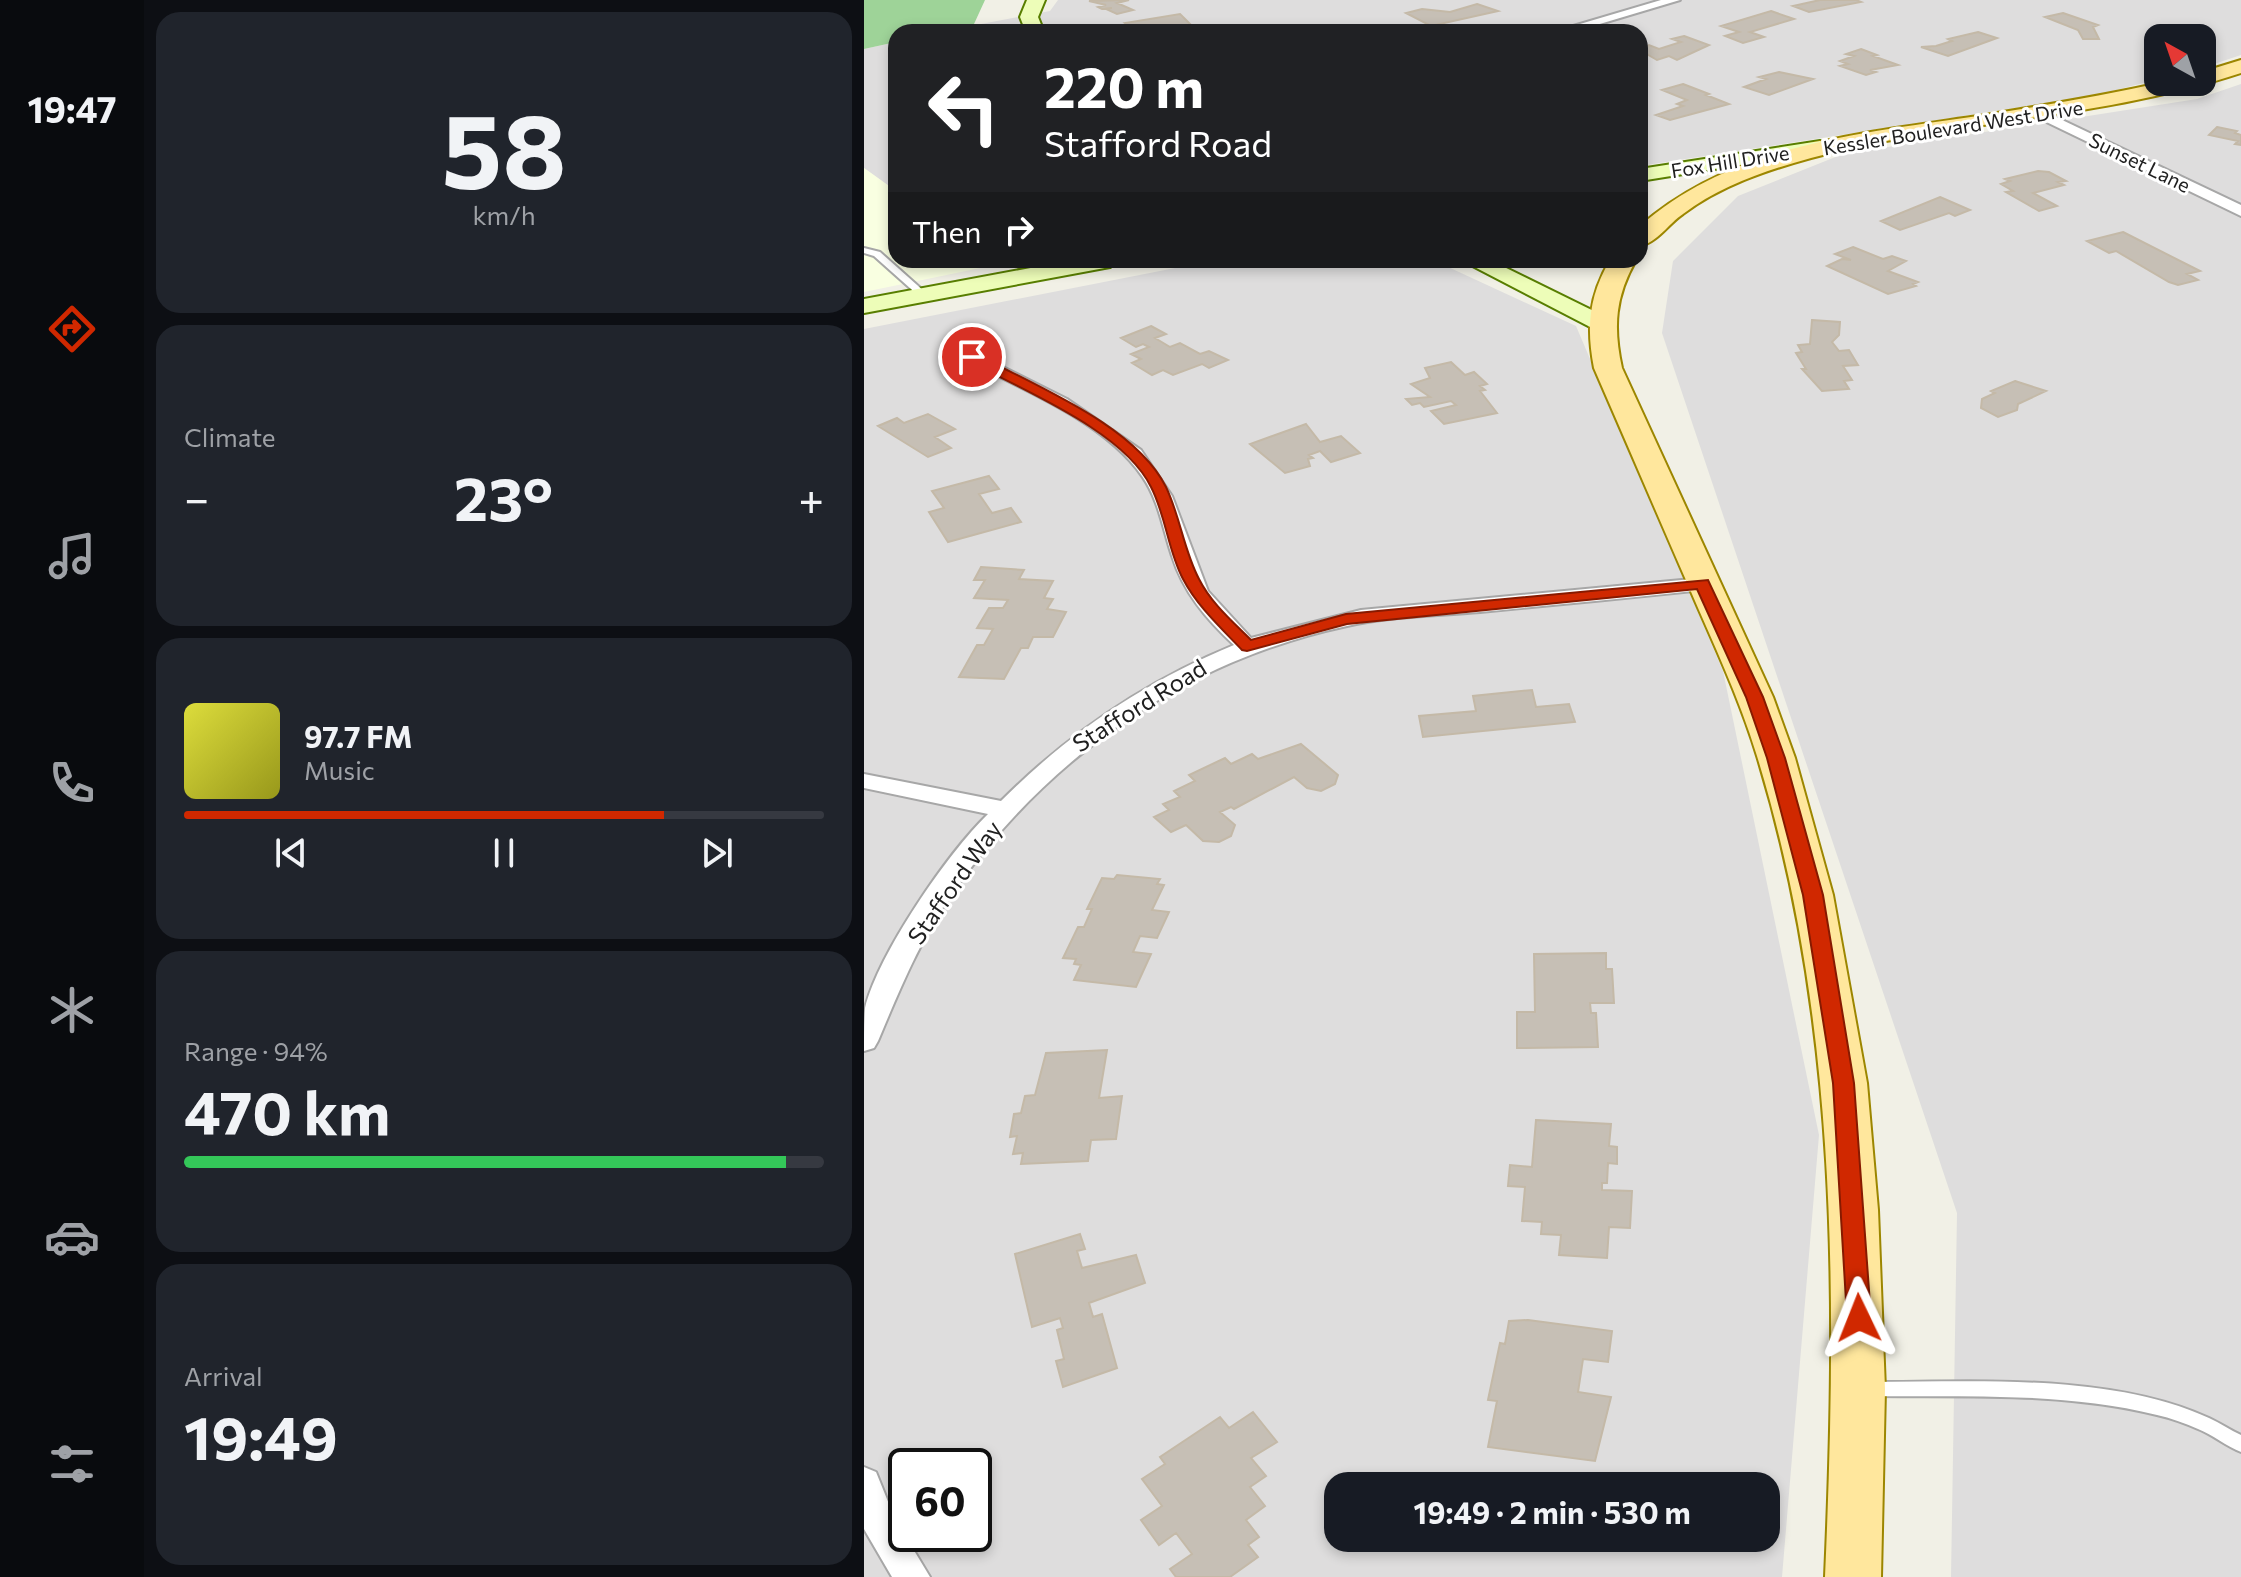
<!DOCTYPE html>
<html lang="en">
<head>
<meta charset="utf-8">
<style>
	:root { --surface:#171b24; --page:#20242c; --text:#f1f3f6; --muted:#9ea1a6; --line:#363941; --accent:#d02800 }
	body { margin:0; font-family:Commissioner,sans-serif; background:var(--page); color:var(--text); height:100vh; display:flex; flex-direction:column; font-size:30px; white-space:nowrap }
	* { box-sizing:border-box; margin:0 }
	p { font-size:26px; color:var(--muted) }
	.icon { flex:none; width:44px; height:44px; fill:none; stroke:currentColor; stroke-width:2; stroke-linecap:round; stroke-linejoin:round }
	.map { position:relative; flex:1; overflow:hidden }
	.drawer { display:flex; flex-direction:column; gap:12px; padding:12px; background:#0d0f14; width:720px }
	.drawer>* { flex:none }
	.hud { position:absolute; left:24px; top:24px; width:760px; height:244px; border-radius:24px; box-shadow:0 4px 12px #0003; background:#202124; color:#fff; overflow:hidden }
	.needle { width:52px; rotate:320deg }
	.controls { position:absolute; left:1280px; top:24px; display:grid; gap:16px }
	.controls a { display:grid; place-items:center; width:72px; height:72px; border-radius:16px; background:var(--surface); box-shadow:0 4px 12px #0003; font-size:40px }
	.speed { position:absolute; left:24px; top:1448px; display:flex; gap:16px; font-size:40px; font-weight:700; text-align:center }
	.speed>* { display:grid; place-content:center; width:104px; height:104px; border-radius:50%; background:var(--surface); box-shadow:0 4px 12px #0003; line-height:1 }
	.speed .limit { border:4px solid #111; border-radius:12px; background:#fff; color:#111 }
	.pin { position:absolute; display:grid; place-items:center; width:68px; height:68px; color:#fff; margin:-34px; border:4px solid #fff; border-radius:50%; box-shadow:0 2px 8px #0007 }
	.me { position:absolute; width:88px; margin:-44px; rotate:358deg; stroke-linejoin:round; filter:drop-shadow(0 0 6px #0008) }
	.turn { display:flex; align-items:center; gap:28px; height:168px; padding:0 24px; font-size:36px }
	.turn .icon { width:104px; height:104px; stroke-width:2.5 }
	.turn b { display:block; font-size:56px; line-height:68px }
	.then { display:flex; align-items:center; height:76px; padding:0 24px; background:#0003; gap:16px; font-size:30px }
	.big { font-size:60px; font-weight:700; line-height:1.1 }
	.drawer .widget { flex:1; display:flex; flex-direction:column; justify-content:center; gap:12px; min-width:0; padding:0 28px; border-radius:24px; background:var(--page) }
	.drawer .dial { align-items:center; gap:0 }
	.dial b { font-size:104px; line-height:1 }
	.song { display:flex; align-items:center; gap:24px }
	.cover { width:96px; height:96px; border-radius:12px; background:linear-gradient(135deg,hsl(60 70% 55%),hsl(60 70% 35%)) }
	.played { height:8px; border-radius:4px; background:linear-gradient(90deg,var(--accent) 75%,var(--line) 75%) }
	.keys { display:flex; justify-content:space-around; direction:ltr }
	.heat { display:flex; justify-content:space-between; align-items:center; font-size:44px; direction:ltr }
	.charge { height:12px; border-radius:6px; background:linear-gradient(90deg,#34c759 94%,var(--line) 0) }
	.trip { position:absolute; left:460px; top:1472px; width:456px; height:80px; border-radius:24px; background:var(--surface); box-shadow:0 4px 12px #0003; font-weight:700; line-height:80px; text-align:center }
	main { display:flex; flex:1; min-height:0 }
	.menu { display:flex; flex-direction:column; width:144px; justify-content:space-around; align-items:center; background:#090b0e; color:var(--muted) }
	.menu .icon { width:56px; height:56px }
	.menu .current { color:var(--accent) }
	.menu b { font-size:36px; color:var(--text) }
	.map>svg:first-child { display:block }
</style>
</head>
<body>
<main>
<nav class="menu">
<b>19:47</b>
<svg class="icon current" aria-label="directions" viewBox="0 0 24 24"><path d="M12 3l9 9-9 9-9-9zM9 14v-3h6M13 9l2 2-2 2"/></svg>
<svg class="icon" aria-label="music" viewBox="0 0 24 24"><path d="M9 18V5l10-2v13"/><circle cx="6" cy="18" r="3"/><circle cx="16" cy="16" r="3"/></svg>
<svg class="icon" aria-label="phone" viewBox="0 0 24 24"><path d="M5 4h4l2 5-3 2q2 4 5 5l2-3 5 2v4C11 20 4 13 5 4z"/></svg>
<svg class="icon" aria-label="climate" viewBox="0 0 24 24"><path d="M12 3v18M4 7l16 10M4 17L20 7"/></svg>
<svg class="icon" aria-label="car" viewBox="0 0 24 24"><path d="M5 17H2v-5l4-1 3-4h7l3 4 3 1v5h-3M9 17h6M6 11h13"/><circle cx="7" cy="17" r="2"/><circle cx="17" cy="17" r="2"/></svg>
<svg class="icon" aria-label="filters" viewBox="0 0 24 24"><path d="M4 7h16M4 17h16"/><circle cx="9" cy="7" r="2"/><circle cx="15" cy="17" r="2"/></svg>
</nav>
<section class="drawer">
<div class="widget dial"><b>58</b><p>km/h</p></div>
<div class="widget"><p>Climate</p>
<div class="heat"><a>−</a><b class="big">23°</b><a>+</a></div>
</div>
<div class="widget">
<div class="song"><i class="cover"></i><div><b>97.7 FM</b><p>Music</p></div></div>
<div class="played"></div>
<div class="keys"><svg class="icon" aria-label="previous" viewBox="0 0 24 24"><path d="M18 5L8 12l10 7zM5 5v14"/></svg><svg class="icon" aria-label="pause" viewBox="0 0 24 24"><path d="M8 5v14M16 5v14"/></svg><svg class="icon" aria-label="next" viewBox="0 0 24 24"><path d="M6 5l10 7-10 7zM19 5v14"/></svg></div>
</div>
<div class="widget"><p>Range · 94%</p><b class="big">470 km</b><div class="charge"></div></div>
<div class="widget"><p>Arrival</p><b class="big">19:49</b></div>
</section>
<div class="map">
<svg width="1377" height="1577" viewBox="0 0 1377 1577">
	<rect width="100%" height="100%" fill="#f1f0e6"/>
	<path fill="#dedddd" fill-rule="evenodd" d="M194,0h1183v55l-39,13v-30h-44v41l-64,17 -454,70v-134h-701l111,-21z
		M32,42v149l-32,-23v-119z
		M1377,84v1493h-290l6,-364 -295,-880 11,-72 65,-65 105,-42 354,-55z
		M352,260h217l143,66 147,345 96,464 -37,442h-918v-1248zM42,1466h68v68h-68zM474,1486h428v52h-428z"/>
	<path fill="#f9ffe1" d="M0,168l32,23v69h93l6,5 -131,27z"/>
	<path fill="#9ed398" d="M0,0h121l-11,24 -35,8h-43v10l-32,7z"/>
	<path fill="#c6bfb5" stroke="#c4b9a7" stroke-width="2" d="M265,0l-12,3 16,7 -16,4 -11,-5 6,-1 -10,1 -4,-2 8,-2 -17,-4z
		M956,0h36l5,2 -52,10 -16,-6z
		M613,4l21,7 -67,15 -25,-13 16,-4 28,3z
		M907,11l23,8 -44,13 14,5 -21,6 -18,-7 14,-4 -18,-6z
		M1199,13l35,12 -5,2 6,12h-16l-5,-9 -33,-13z
		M316,14l16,16 -32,2 -15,-7 -17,3 -7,-5z
		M1114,32l19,6 -49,18 -27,-9 15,-1 16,-5 -4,-2z
		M820,36l25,9 -32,15 -8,-4 -12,4 -17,-10 9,-5 10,4 22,-7 -9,-3z
		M997,49l16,6 -4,1 25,9 -28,5 6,2 -10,3 -26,-9 8,-2 -8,-3 14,-5 -8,-2z
		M915,72l34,7 -44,16 -25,-8 22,-8 -7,-2z
		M819,84l26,10 -3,1 23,9 -59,16 -14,-5 27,-9 -6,-2 10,-4 -25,-10z
		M1353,127l20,4 -2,2 6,2v10l-6,-1 3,-3 -29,-6z
		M1174,171l11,1 17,9 -8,1 6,3 -31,8 24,13 -18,5 -33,-19 7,-1 -12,-7 9,-3 -5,-2z
		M1076,197l30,13 -15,6 -6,-3 -49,17 -19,-9z
		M1259,232l77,39 -13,3 11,6 -20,5 -9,-3 -53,-31 -7,2 -22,-12z
		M989,247l30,12 9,-3 14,5 -18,10 30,11 -5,2 3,2 -28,8 -61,-28 15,-7 9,1 -16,-6z
		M948,320l28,2 -1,13 -7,7 7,9 10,-1 9,15 -15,1 9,14 -8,1 5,8 -27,2 -20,-22h4l-10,-16 6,-1 -4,-7 12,-1z
		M287,326l15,8 -11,4 15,9 10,-4 20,11 9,-3 19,9 -19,8 -7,-4 -29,11 -10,-5 -11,5 -20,-12 9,-4 -10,-5 18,-7 -6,-3 -7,3 -15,-9z
		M587,362l14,13 9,-3 13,12 -7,2 5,4 -5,1 17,22 -53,11 -13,-13 25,-6 -5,-4 -27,6 -4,-4 -8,2 -6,-6 24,-2 -19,-13 19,-6 -5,-10z
		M1151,381l31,10 -28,13 -1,6 -19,7 -17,-9 1,-9 13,-6 -4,-2z
		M64,414l27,15 -20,8 16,11 -23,9 -50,-31 19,-8 7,5z
		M442,424l14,18 21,-6 19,17 -29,9 -11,-11 -11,4 4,3 -5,1 2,7 -25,7 -35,-29z
		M125,476l10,13 -20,5 13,19 19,-5 10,14 -73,20 -19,-30 15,-4 -12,-17z
		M117,567l43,3 -5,9 34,2 -9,17 9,1 -6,10 19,3 -13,25h-20l-5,11h-7l-17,31 -45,-2 18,-32h7l9,-16 -16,-1 12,-20h14l5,-8 -34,-2 11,-18h-11z
		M668,690l4,17 33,-3 6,18 -152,15 -4,-21 57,-5 -3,-15z
		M437,744l37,31 -3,9 -14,7 -14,-3 -13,-11 -60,32 -3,-2 -11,5 15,13 -4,11 -12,6 -16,-1 -17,-16 -15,7 -17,-15 15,-7 -6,-6 17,-7 -6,-6 21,-10 -6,-6 36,-17 6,6 21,-10 6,5z
		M253,875l43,4 -3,5 7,1 -12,25 17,2 -12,26 -17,-2 -7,16 18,2 -15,33 -62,-7 7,-15 -7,-1 2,-5 -13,-1 15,-31h6l8,-18h-5l15,-31 12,1z
		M742,953v16h6l2,34h-24l1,10h5l2,34 -81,1v-36h18l-1,-58z
		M243,1050l-8,48 23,-2 -6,43 -25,1 -3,21 -67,3 2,-11 -10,1 4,-18 -7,1 4,-23 7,-1 4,-17 10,-1 11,-42z
		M672,1120l75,4 -2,22 8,1v17l-9,-1 -1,20h-5v7l30,1 -2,37 -21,-1 -2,31 -48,-3 2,-20 -20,-1 1,-12 -20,-1 3,-34 -17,-1 2,-21 22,2z
		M216,1234l5,15 -8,2 5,17 54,-13 9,28 -56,20 4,14 9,-3 15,54 -54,19 -7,-26 8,-2 -7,-29 6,-2 -3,-10 -28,9 -17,-73z
		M664,1320l84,11 -4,31 -25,-3 -5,33 33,5 -16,64 -107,-14 9,-46 -9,-1 12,-57 5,1 4,-23z
		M389,1412l24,30 -26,16 15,18 -16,11 15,19 -19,14 13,17 -11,8 10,12 -28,20h-54l-6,-8 22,-15 -16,-21 -17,12 -18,-25 21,-14 -20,-27 23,-15 -5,-7 60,-40 9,11z"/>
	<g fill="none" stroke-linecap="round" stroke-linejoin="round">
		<defs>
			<path id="lane" d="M0,248l16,4 46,41v4h-6l-46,-41 -10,-3z
				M1007,1382c106,0 240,-9 338,36 11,5 21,12 32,17v17c-15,-6 -28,-17 -43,-23 -13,-6 -28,-11 -41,-14 -93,-23 -191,-18 -286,-19l-6,-2 -2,-5 2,-5z"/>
			<path id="street" d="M797,0h19l-107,32h-20z
				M1175,109l202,96v11l-207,-100v-6z
				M91,343l112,56 74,51 31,46 36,95 43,47 110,-28 342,-32 10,6 -10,6c-74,8 -149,15 -223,22 -44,4 -90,4 -133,14 -163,35 -301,132 -396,269 -31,45 -52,96 -73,146l-4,7 -10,3c0,-13 0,-30 1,-43 14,-55 82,-154 123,-194l-124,-26v-14l137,27c68,-68 143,-119 233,-156 -27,-25 -51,-53 -62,-89 -9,-26 -13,-56 -30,-80 -40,-58 -132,-92 -193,-124v-8z
				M0,1467l12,5 19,47 35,58h-38l-28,-48z"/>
			<path id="secondary" d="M163,0h18l-7,17 6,15h-18l-6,-15z
				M956,141l7,2 3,4 -3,4 -187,30v-12z
				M209,260h48l-11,7 -246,46v-14z
				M597,260h29l120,59 4,5 -4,5h-16z"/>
			<path id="primary" d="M1377,60v13c-139,46 -288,47 -430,85 -44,12 -91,28 -128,56 -15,10 -25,28 -43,32v-20c92,-81 221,-93 338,-110 62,-10 125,-20 186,-34h38v-10z
				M746,260h26c-21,37 -23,67 -14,108l151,329 22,61 38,137 34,188 11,127 7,179 -4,188h-56c12,-275 14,-555 -68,-821 -18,-59 -44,-113 -68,-169 -32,-73 -63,-146 -95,-219 -8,-41 -5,-72 16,-108z"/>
		</defs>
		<use href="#lane" stroke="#a7a7a7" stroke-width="4"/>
		<use href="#street" stroke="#a7a7a7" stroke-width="4"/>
		<use href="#secondary" stroke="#587e00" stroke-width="4"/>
		<use href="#primary" stroke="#9c8600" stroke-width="4"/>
		<use href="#lane" fill="#fff" fill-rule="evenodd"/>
		<use href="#street" fill="#fff" fill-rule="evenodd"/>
		<use href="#secondary" fill="#edfdb8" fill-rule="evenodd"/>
		<use href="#primary" fill="#ffe79d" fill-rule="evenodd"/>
	</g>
	<path fill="#d02800" stroke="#871a00" stroke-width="2" d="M103,354h9c59,32 159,71 190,133 14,29 18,64 33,92 12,24 33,42 52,61l95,-26 362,-34 55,117 22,61 38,137 31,188 17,235 -3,7 -9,3 -9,-3 -3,-7 -14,-235 -30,-188 -36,-137 -21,-61 -49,-108 -350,35 -100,27 -5,-1c-21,-22 -45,-44 -59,-71 -15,-28 -17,-63 -32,-92 -28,-57 -130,-97 -184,-127z"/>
	<g text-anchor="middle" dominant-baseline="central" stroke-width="6" stroke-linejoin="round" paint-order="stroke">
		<g font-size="20" fill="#202020" stroke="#fff">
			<text transform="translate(1089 127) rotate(-9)">Kessler Boulevard West Drive</text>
			<text transform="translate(866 161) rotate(-9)">Fox Hill Drive</text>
			<text transform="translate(1276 162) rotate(26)">Sunset Lane</text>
		</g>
		<g font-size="24" fill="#202020" stroke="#fff">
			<text transform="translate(275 705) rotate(-32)">Stafford Road</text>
			<text transform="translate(90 882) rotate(-55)">Stafford Way</text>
		</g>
	</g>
</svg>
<div class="controls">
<a><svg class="needle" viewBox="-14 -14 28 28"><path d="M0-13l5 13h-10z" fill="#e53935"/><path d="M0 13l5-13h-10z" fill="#9ea1a6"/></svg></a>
</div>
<div class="speed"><div class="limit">60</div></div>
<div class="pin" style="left:108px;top:357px;background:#d93025"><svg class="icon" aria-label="arrive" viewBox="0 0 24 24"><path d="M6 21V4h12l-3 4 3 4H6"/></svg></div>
<svg class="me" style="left:995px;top:1318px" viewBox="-20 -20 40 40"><path d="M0-17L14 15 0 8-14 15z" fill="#d02800" stroke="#fff" stroke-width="4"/></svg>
<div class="trip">19:49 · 2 min · 530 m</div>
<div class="hud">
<div class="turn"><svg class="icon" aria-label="left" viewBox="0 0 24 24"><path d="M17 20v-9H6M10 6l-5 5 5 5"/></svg><div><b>220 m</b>Stafford Road</div></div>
<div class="then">Then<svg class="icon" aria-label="right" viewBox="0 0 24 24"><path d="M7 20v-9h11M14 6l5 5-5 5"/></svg></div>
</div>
</div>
</main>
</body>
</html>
